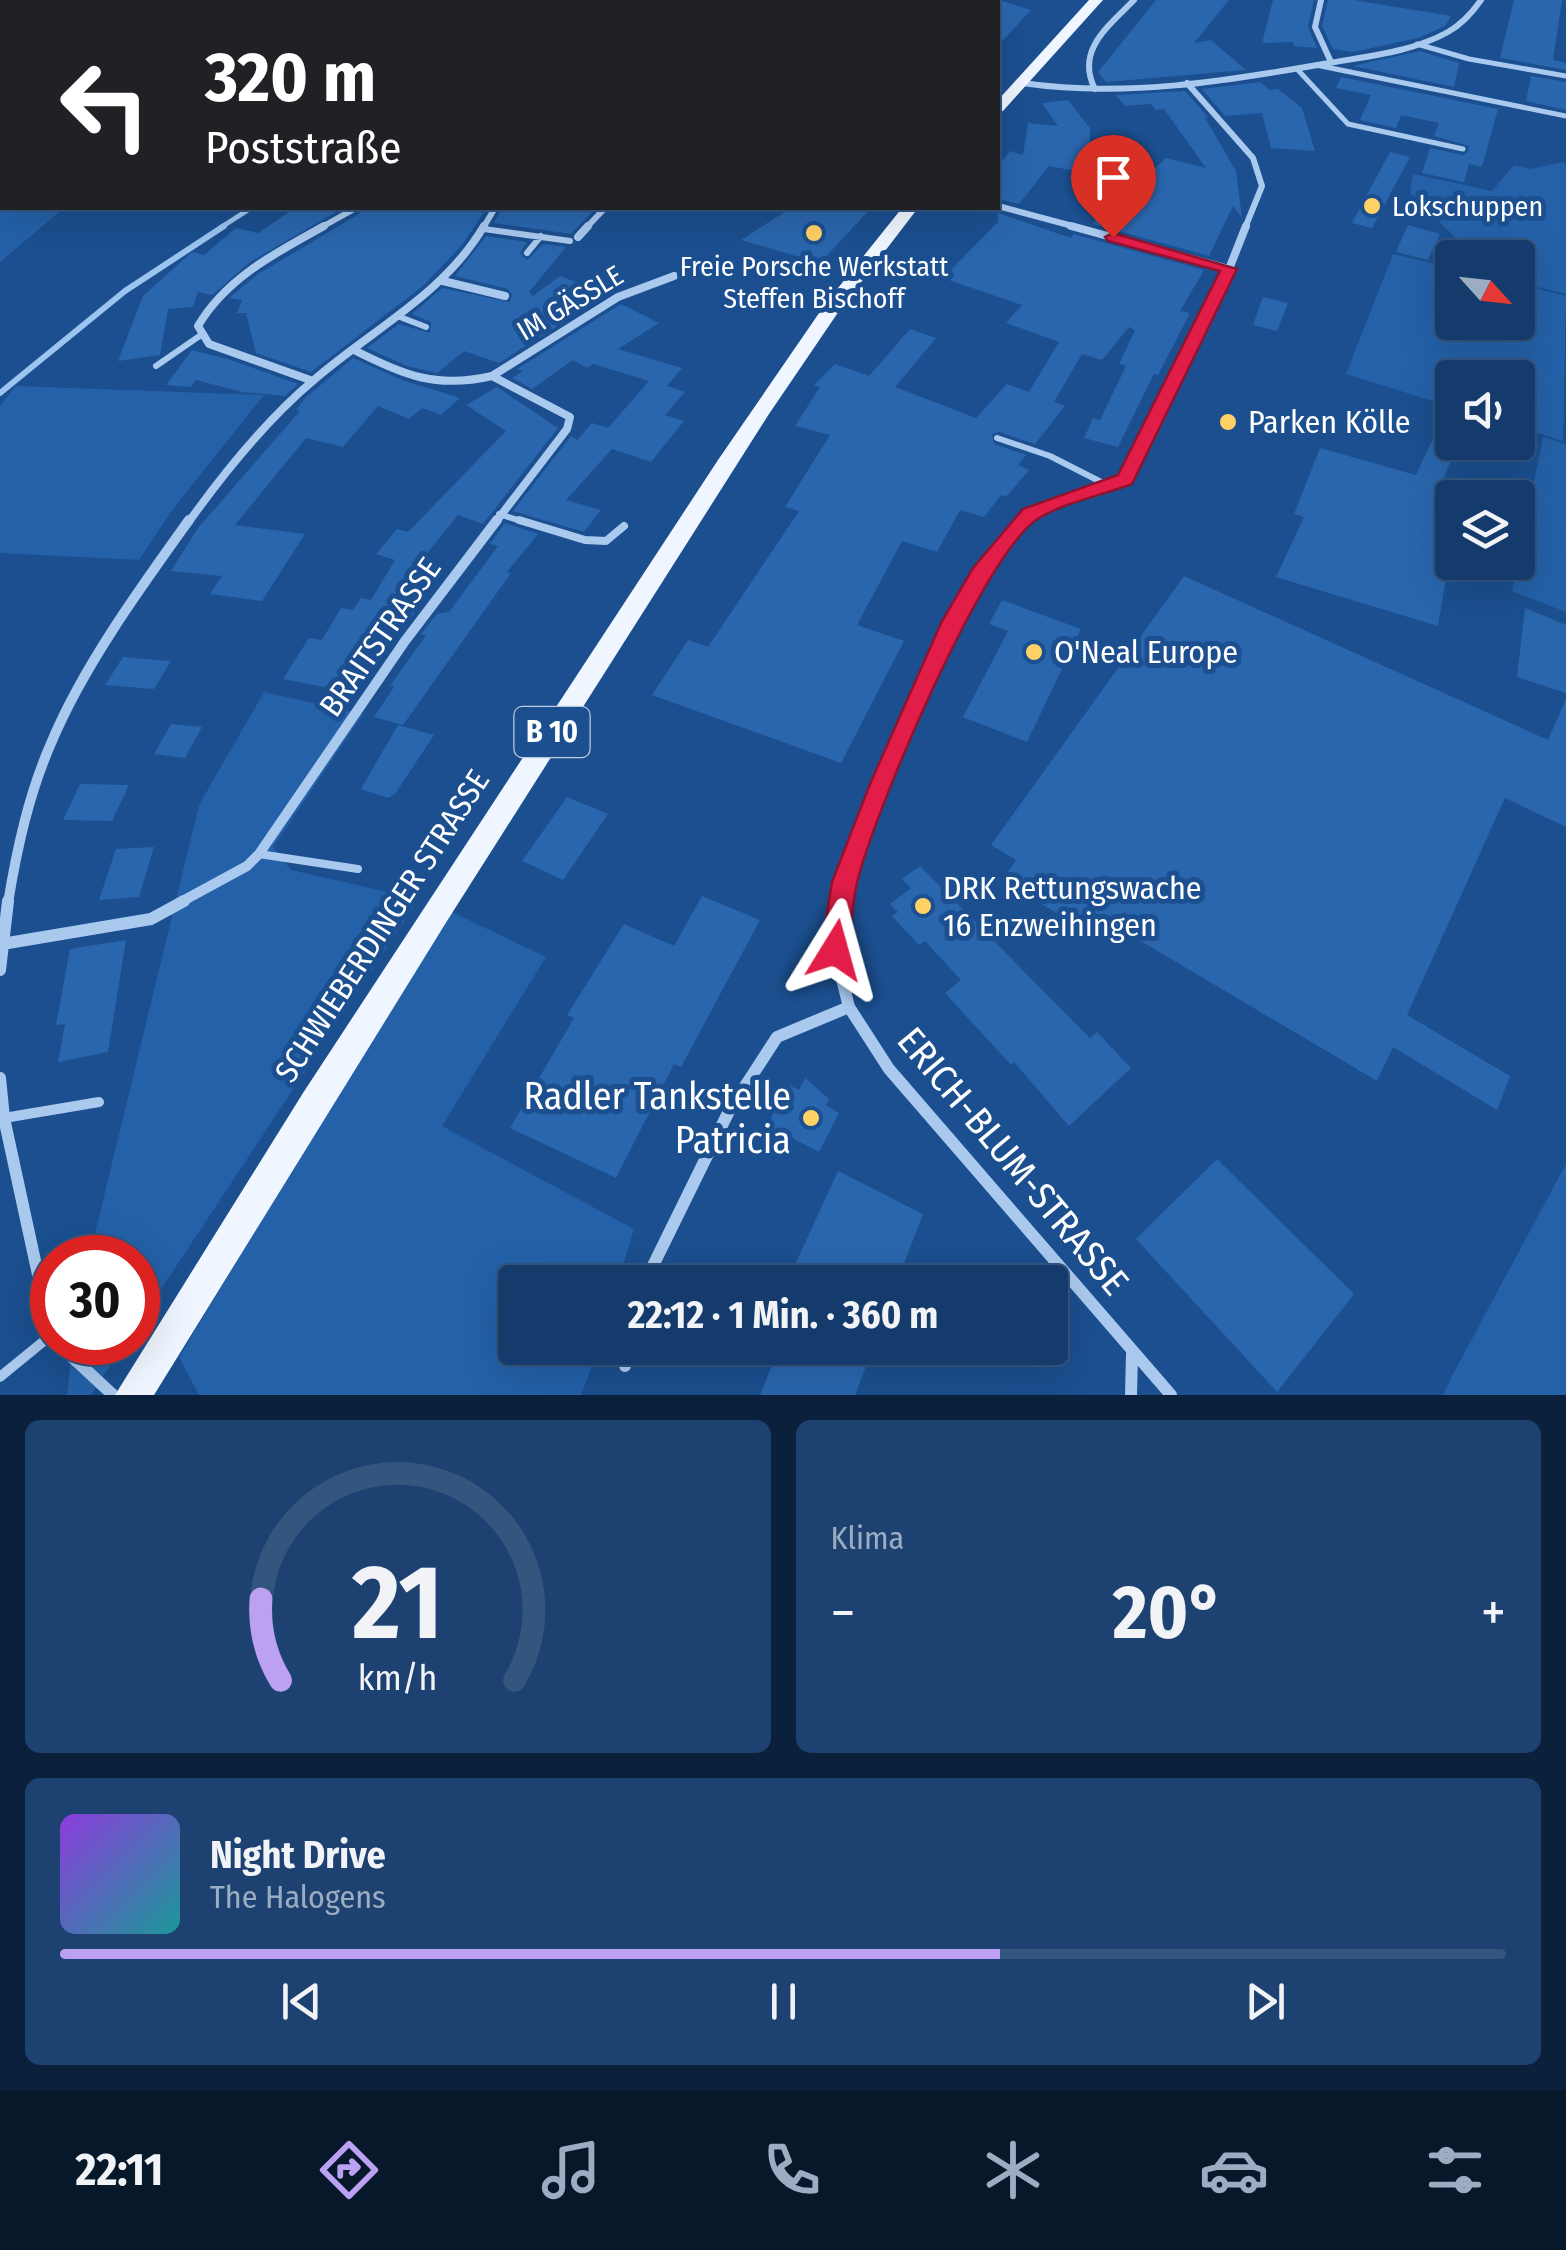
<!DOCTYPE html>
<html lang="de">
<head>
<meta charset="utf-8">
<style>
	:root { --surface:#143b6b; --page:#1d4271; --text:#f1f3f6; --muted:#9dadc1; --line:#33557e; --accent:#bca0f2 }
	body { margin:0; font-family:"Fira Sans Condensed",sans-serif; background:var(--page); color:var(--text); height:100vh; display:flex; flex-direction:column; font-size:38px; white-space:nowrap }
	* { box-sizing:border-box; margin:0 }
	p { font-size:32px; color:var(--muted) }
	.icon { flex:none; width:55px; height:55px; fill:none; stroke:currentColor; stroke-width:2; stroke-linecap:round; stroke-linejoin:round }
	.map { position:relative; height:1395px; overflow:hidden }
	.side { display:flex; flex-direction:column; gap:25px; padding:25px; background:#0b203b; flex:1 }
	.side>* { flex:none }
	.banner { position:absolute; left:0px; top:0px; width:1000px; height:210px; box-shadow:0 10px 40px #0002,0 0 0 2px var(--line); background:#202124; color:#fff; overflow:hidden }
	.needle { width:65px; rotate:117deg }
	.fabs { position:absolute; left:1435px; top:240px; display:grid; gap:20px }
	.fabs a { display:grid; place-items:center; width:100px; height:100px; border-radius:10px; background:var(--surface); box-shadow:0 10px 40px #0002,0 0 0 2px var(--line); font-size:50px }
	.speed { position:absolute; left:30px; top:1235px; display:flex; gap:20px; font-size:50px; font-weight:700; text-align:center }
	.speed>* { display:grid; place-content:center; width:130px; height:130px; border-radius:50%; background:var(--surface); box-shadow:0 10px 40px #0002,0 0 0 2px var(--line); line-height:1 }
	.speed .limit { border:15px solid #d22; background:#fff; color:#111 }
	.pin { position:absolute; display:grid; place-items:center; width:85px; height:85px; color:#fff; margin:-102px -42px; border-radius:50% 50% 50% 0; rotate:-45deg; box-shadow:0 0 10px #0007 }
	.pin .icon { rotate:45deg }
	.me { position:absolute; width:110px; margin:-55px; rotate:8deg; stroke-linejoin:round; filter:drop-shadow(0 0 8px #0008) }
	.turn { display:flex; align-items:center; gap:35px; height:210px; padding:0 40px; font-size:45px }
	.turn .icon { width:130px; height:130px; stroke-width:2.5 }
	.turn b { display:block; font-size:70px; line-height:85px }
	.big { font-size:75px; font-weight:700; line-height:1.1 }
	.side .widget { flex:1; display:flex; flex-direction:column; justify-content:center; gap:15px; min-width:0; padding:0 35px; border-radius:15px; background:var(--page) }
	.side .dial { align-items:center; gap:0 }
	.dial svg { height:260px; overflow:visible; fill:none; stroke:var(--line); stroke-width:7; stroke-linecap:round; text-anchor:middle }
	.dial text { fill:var(--text); stroke:none }
	.song { display:flex; align-items:center; gap:30px }
	.cover { width:120px; height:120px; border-radius:15px; background:linear-gradient(135deg,hsl(270 70% 55%),hsl(180 70% 35%)) }
	.played { height:10px; border-radius:5px; background:linear-gradient(90deg,var(--accent) 65%,var(--line) 65%) }
	.keys { display:flex; justify-content:space-around; direction:ltr }
	.heat { display:flex; justify-content:space-between; align-items:center; font-size:55px; direction:ltr }
	.side .tiles { flex:1; display:grid; gap:25px; grid-template-columns:1fr 1fr }
	.widget:last-child { grid-column:span 2 }
	.trip { position:absolute; left:498px; top:1265px; width:570px; height:100px; border-radius:10px; background:var(--surface); box-shadow:0 10px 40px #0002,0 0 0 2px var(--line); font-weight:700; line-height:100px; text-align:center }
	.tab-bar { display:flex; height:160px; justify-content:space-around; align-items:center; background:#08182b; color:var(--muted) }
	.tab-bar .icon { width:70px; height:70px }
	.tab-bar .active { color:var(--accent) }
	.tab-bar b { font-size:45px; color:var(--text) }
	.map>svg:first-child { display:block }
</style>
</head>
<body>
<div class="map">
<svg width="1566" height="1395" viewBox="0 0 1566 1395">
	<rect width="100%" height="100%" fill="#1b4f8f"/>
	<path fill="#2461a8" d="M1563,162l3,3v129l-48,-12v-24l-43,-1 -65,-64 3,-19 79,17 22,-26 16,4z
		M0,200l2,8h62l-64,54z
		M1393,254l59,14v54h66v-38l48,12 -3,145 -45,-14v-49h-66v29l-106,-33z
		M16,386l248,9 -91,114 -34,51 -139,-7v-147z
		M1543,437l23,7v168l-54,-21z
		M264,692l99,22 -90,133 18,23 128,29 -281,425v-66h-49l110,-453z
		M450,911l96,46 -104,169 192,103 -16,53h-103v66h84l-18,47h-382l-20,-38z
		M1566,1164v231h-123l10,-21z
		M73,1343h52l-34,52h-24z"/>
	<g fill="none" stroke-linecap="round" stroke-linejoin="round">
		<path stroke="#9cc4f0" stroke-width="5" d="M220,228l31,-20"/>
		<path stroke="#9cc4f0" stroke-width="6" d="M0,393l125,-102 99,-65"/>
	</g>
	<path fill="#2a66ad" d="M998,0l33,10 -33,36z
		M1156,0h73l-35,43 17,-3 35,30 -140,12 -8,-10z
		M1273,0h41l-6,27 9,21 -23,-2 -1,-4 -31,1z
		M1328,0h26l97,16 -6,10 -27,12 -65,14 -20,-3 -11,-23z
		M1514,0h48l-9,60 13,3v7l-66,-12z
		M1420,51l39,12 -5,24 -101,-21z
		M1531,76l35,6v28l-40,-9z
		M1341,77l157,32 -16,58 -13,-3 -5,18 -42,-9 8,-25 33,7 5,-3 1,-6 -35,-10 5,-13 -38,-8 -5,13 -36,-8 11,-25 -35,-7z
		M1260,82l10,8 8,-1 24,19 13,43 -44,-3 -9,-35 -37,3 -23,-27z
		M1185,91l23,26 -3,1 31,53 6,47 -9,-12 -24,50 -116,-32 39,-51 15,2 19,-17 40,10 -42,-59 -8,1 -5,-6 -26,2 -9,-11z
		M1068,100l22,28v13l-14,30 -27,-5 -30,38 -21,-5v-33l12,-15 13,4 5,-32 30,3 -16,-23z
		M1390,152l20,5 -38,71 -20,-5z
		M295,208h48l-93,54 -38,33 -14,-3 -5,15 -25,2 -8,46 -42,6 25,-65 49,-44 12,3 32,-27 22,5z
		M363,208h124l-25,37 -39,41 -112,86 -55,-19 -10,-40h-9l5,-13 -13,-2 29,-24 101,-60z
		M502,208h94l-25,26 -77,-11z
		M791,208h80l-51,55 -79,-23z
		M998,213l73,25 2,-4 131,36 -24,41 10,2 -32,62 -4,-1 -36,73 -34,-9 9,-20 7,2 26,-54 -7,-2 16,-34 -6,-3 -27,33 -20,-6 -28,48 11,4 -30,38 -36,-12 -7,2 2,10 32,11 -8,10 11,5 -23,27 -5,-2 -17,22 -24,-7 -23,42 -35,-11 -45,84 47,16 -63,122 -189,-68 36,-55 20,7 91,-136 -14,-4 45,-72 -35,-9 25,-39 -6,-2 21,-21 34,12 41,-47 26,9 -41,49 81,31 31,-34 22,8 30,-50 -53,-19 16,-18 -79,-27 55,-56z
		M1408,225l32,9 -12,26 -32,-8z
		M486,236l41,6 -7,11 7,7 16,-16 23,3 -37,45 4,4 27,-20 48,18 -109,69 -35,-12 -27,22 -30,-7 -40,-18 32,-24 31,9 1,-11 -19,-8 30,-26 68,14 2,-7 -4,-6 -53,-13z
		M1263,297l25,6 -11,28 -24,-6z
		M621,304l38,19 -41,26 64,19 -15,18 18,6 -20,23 19,6 -33,41 -39,-13 -46,51 35,10 -17,22 -71,-21 58,-75 6,4 15,-17 16,5 41,-47 -56,-17 -6,4 -14,-8 -41,29 -20,-11 11,-7 -6,-2z
		M192,350l39,10 67,24 -13,12 -43,-4 -46,-12 -5,7 -25,-2z
		M353,358l49,22 58,18 -19,17 -19,-7 -13,11 -31,-13 -35,41 -37,-9 -71,87 70,9 -43,67 -52,-7 12,-18 -51,-5 27,-43 102,-117 -4,-1 9,-12z
		M497,387l61,41 -75,96 -25,-9 -62,77 12,2 -8,13 17,3 -15,21 -22,-4 -9,15 -9,-1 -28,48 -51,-10 26,-41 13,2 19,-32 12,2 8,-12 10,2 24,-40 -19,-6 21,-25 11,3 98,-101 -40,-26z
		M1435,434l24,8 -17,40 10,3v58l-14,83 -162,-49 28,-60 -10,-3 26,-66 96,27z
		M505,523l33,11 -31,38 4,1 -108,152 -29,-8 20,-30 -4,-1 36,-51 -5,-1 16,-20 12,-2 49,-66 -8,-2z
		M1184,576l364,164 18,-41v128l-61,-29 -98,217 103,61 -13,34 -104,-63 -16,34 -265,-157 -11,15 -99,-58 14,-21 -25,-15z
		M1002,600l79,29 -54,113 -64,-25 45,-86 -19,-7z
		M1525,608l41,17v68l-49,-16z
		M123,657l48,4 -17,28 -49,-4z
		M171,724l31,3 -17,31 -31,-4z
		M398,725l36,10 -39,59 -7,4 -27,-9z
		M80,784l49,1 -17,36 -49,-1z
		M567,797l41,17 -45,66 -41,-19z
		M154,847l-15,50 -40,3 17,-51z
		M920,866l170,172 7,-6 34,36 -62,58 -55,-64 -3,3 -66,-72 16,-13 -36,-39 -6,4 -27,-29 6,-4 -8,-8 21,-16 -9,-9z
		M702,896l58,24 -79,147 -7,-3 -58,114 -106,-50 64,-110 -7,-3 57,-91 50,22z
		M126,940l-18,112 -50,10 7,-38 -9,1 14,-76z
		M805,1078l24,21 -3,6 13,8 -20,39 -52,-27 22,-40 10,5z
		M1217,1159l137,135 -77,98 -141,-153z
		M838,1171l85,43 -26,68h-110z
		M779,1348h94l-18,47h-95z"/>
	<g fill="none" stroke-linecap="round" stroke-linejoin="round">
		<path stroke="#a9c9ee" stroke-width="5" d="M1417,44l52,15 97,17
			M1316,65l250,51
			M1297,69l51,55 115,25"/>
		<path stroke="#a9c9ee" stroke-width="6" d="M484,229l86,12
			M527,253l14,-17
			M400,317l26,10
			M156,366l45,-31
			M997,438l53,18 59,30
			M499,514l28,9"/>
		<path stroke="#a9c9ee" stroke-width="8" d="M519,520l66,20 21,1 18,-15
			M259,854l99,15"/>
		<path stroke="#a9c9ee" stroke-width="10" d="M4,1118l95,-16
			M0,1377l50,-41"/>
		<path stroke="#a9c9ee" stroke-width="6" d="M1321,0l-6,27 16,35
			M854,2l6,-2
			M1022,83c103,15 205,-2 307,-20 40,-7 83,-11 119,-31 14,-8 24,-19 33,-32
			M1187,83l66,75 9,28 -17,42
			M1095,89c-20,-39 14,-63 39,-89
			M998,206l82,22
			M320,228l36,-20
			M483,228l12,-20
			M586,228l19,-20"/>
		<path stroke="#a9c9ee" stroke-width="8" d="M1071,226l158,43
			M578,237l10,-11
			M443,281l62,15
			M354,350c49,25 82,39 138,26l78,41 -3,12 -72,94
			M492,376l126,-79 56,-21
			M313,381l-104,-37 -11,-18c28,-48 79,-74 126,-100
			M188,523c37,-52 78,-103 127,-144 58,-50 129,-85 169,-153
			M1023,523l7,-9 95,-35 104,-210 17,-43"/>
		<path stroke="#a9c9ee" stroke-width="10" d="M8,903c9,-55 21,-110 44,-162 32,-76 89,-154 137,-221
			M179,903l68,-37 12,-12 146,-213 92,-121
			M842,903l3,-21 37,-98 71,-163 28,-48 44,-53"/>
		<path stroke="#a9c9ee" stroke-width="12" d="M842,901l-7,50 14,56 40,62 282,326
			M2,944l149,-25 33,-18
			M0,970l8,-69
			M0,1078l4,40 48,221
			M645,1282l84,-171 48,-74 72,-30
			M56,1342l57,53
			M622,1348l3,18
			M1131,1395l1,-41"/>
		<path fill="#a9c9ee" fill-rule="evenodd" d="M819,0h12l2,2h-11z"/>
		<path fill="#f0f6ff" fill-rule="evenodd" d="M1089,0h14l-100,111 -5,1v-12z
			M902,208h16l-79,103 -70,103 -322,507 -293,474h-39l188,-302 415,-633 108,-157z"/>
	</g>
	<path fill="#e11d48" stroke="#92132f" stroke-width="2.5" d="M1113,233l124,36 -105,215c-29,11 -66,18 -93,34 -55,33 -166,297 -182,365 -5,22 -6,45 -9,67l-4,9 -9,4 -10,-4 -4,-9 11,-68 38,-98 72,-163 31,-53 50,-59 95,-34 102,-204 -112,-30 -3,-4z"/>
	<g fill="#ffd166" stroke="#1b4f8f" stroke-width="4">
		<circle cx="1372" cy="206" r="10"/>
		<circle cx="814" cy="233" r="10"/>
		<circle cx="1228" cy="422" r="10"/>
		<circle cx="1034" cy="652" r="10"/>
		<circle cx="923" cy="906" r="10"/>
		<circle cx="811" cy="1118" r="10"/>
	</g>
	<g text-anchor="middle" dominant-baseline="central" stroke-width="10" stroke-linejoin="round" paint-order="stroke">
		<g font-size="28" fill="#fff" stroke="#1b4f8f" text-anchor="start">
			<text x="1392" y="206">Lokschuppen</text>
			<text x="814" y="266" text-anchor="middle">Freie Porsche Werkstatt<tspan x="814" dy="32">Steffen Bischoff</tspan></text>
		</g>
		<g font-size="28" fill="#fff" stroke="#1b4f8f">
			<text transform="translate(570 303) rotate(-31)">IM GÄSSLE</text>
		</g>
		<rect fill="#1b4f8f" stroke="#bbcadd" stroke-width="2.5" x="514.5" y="707" width="75" height="50" rx="8"/>
		<g font-size="30" font-weight="bold" fill="#fff">
			<text x="552" y="732">B 10</text>
		</g>
		<g font-size="32" fill="#fff" stroke="#1b4f8f" text-anchor="start">
			<text x="1248" y="422">Parken Kölle</text>
			<text x="1054" y="652">O'Neal Europe</text>
			<text x="943" y="888">DRK Rettungswache<tspan x="943" dy="37">16 Enzweihingen</tspan></text>
		</g>
		<g font-size="32" fill="#fff" stroke="#1b4f8f">
			<text transform="translate(380 637) rotate(-55)">BRAITSTRASSE</text>
			<text transform="translate(382 926) rotate(-57)">SCHWIEBERDINGER STRASSE</text>
		</g>
		<g font-size="38" fill="#fff" stroke="#1b4f8f" text-anchor="end">
			<text x="791" y="1096">Radler Tankstelle<tspan x="791" dy="44">Patricia</tspan></text>
		</g>
		<g font-size="38" fill="#fff" stroke="#1b4f8f">
			<text transform="translate(1013 1161) rotate(50)">ERICH-BLUM-STRASSE</text>
		</g>
	</g>
</svg>
<div class="fabs">
<a><svg class="needle" viewBox="-14 -14 28 28"><path d="M0-13l5 13h-10z" fill="#e53935"/><path d="M0 13l5-13h-10z" fill="#9dadc1"/></svg></a>
<a><svg class="icon" aria-label="sound" viewBox="0 0 24 24"><path d="M4 9h4l5-4v14l-5-4H4zM17 9q2 3 0 6"/></svg></a>
<a><svg class="icon" aria-label="layers" viewBox="0 0 24 24"><path d="M12 4l9 5-9 5-9-5zM3 14l9 5 9-5"/></svg></a>
</div>
<div class="speed"><div class="limit">30</div></div>
<div class="pin" style="left:1113px;top:237px;background:#d93025"><svg class="icon" aria-label="arrive" viewBox="0 0 24 24"><path d="M6 21V4h12l-3 4 3 4H6"/></svg></div>
<svg class="me" style="left:835px;top:950px" viewBox="-20 -20 40 40"><path d="M0-17L14 15 0 8-14 15z" fill="#e11d48" stroke="#fff" stroke-width="4"/></svg>
<div class="trip">22:12 · 1 Min. · 360 m</div>
<div class="banner">
<div class="turn"><svg class="icon" aria-label="left" viewBox="0 0 24 24"><path d="M17 20v-9H6M10 6l-5 5 5 5"/></svg><div><b>320 m</b>Poststraße</div></div>
</div>
</div>
<section class="side">
<div class="tiles">
<div class="widget dial"><svg viewBox="0 0 100 80">
<path d="M14 69A42 42 0 1 1 86 69"/>
<path d="M14 69A42 42 0 0 1 8 44" stroke="#bca0f2"/>
<text x="50" y="56" font-size="32" font-weight="700">21</text>
<text x="50" y="72" font-size="11">km/h</text>
</svg></div>
<div class="widget"><p>Klima</p>
<div class="heat"><a>−</a><b class="big">20°</b><a>+</a></div>
</div>
<div class="widget">
<div class="song"><i class="cover"></i><div><b>Night Drive</b><p>The Halogens</p></div></div>
<div class="played"></div>
<div class="keys"><svg class="icon" aria-label="previous" viewBox="0 0 24 24"><path d="M18 5L8 12l10 7zM5 5v14"/></svg><svg class="icon" aria-label="pause" viewBox="0 0 24 24"><path d="M8 5v14M16 5v14"/></svg><svg class="icon" aria-label="next" viewBox="0 0 24 24"><path d="M6 5l10 7-10 7zM19 5v14"/></svg></div>
</div>
</div>
</section>
<nav class="tab-bar">
<b>22:11</b>
<svg class="icon active" aria-label="directions" viewBox="0 0 24 24"><path d="M12 3l9 9-9 9-9-9zM9 14v-3h6M13 9l2 2-2 2"/></svg>
<svg class="icon" aria-label="music" viewBox="0 0 24 24"><path d="M9 18V5l10-2v13"/><circle cx="6" cy="18" r="3"/><circle cx="16" cy="16" r="3"/></svg>
<svg class="icon" aria-label="phone" viewBox="0 0 24 24"><path d="M5 4h4l2 5-3 2q2 4 5 5l2-3 5 2v4C11 20 4 13 5 4z"/></svg>
<svg class="icon" aria-label="climate" viewBox="0 0 24 24"><path d="M12 3v18M4 7l16 10M4 17L20 7"/></svg>
<svg class="icon" aria-label="car" viewBox="0 0 24 24"><path d="M5 17H2v-5l4-1 3-4h7l3 4 3 1v5h-3M9 17h6M6 11h13"/><circle cx="7" cy="17" r="2"/><circle cx="17" cy="17" r="2"/></svg>
<svg class="icon" aria-label="filters" viewBox="0 0 24 24"><path d="M4 7h16M4 17h16"/><circle cx="9" cy="7" r="2"/><circle cx="15" cy="17" r="2"/></svg>
</nav>
</body>
</html>
